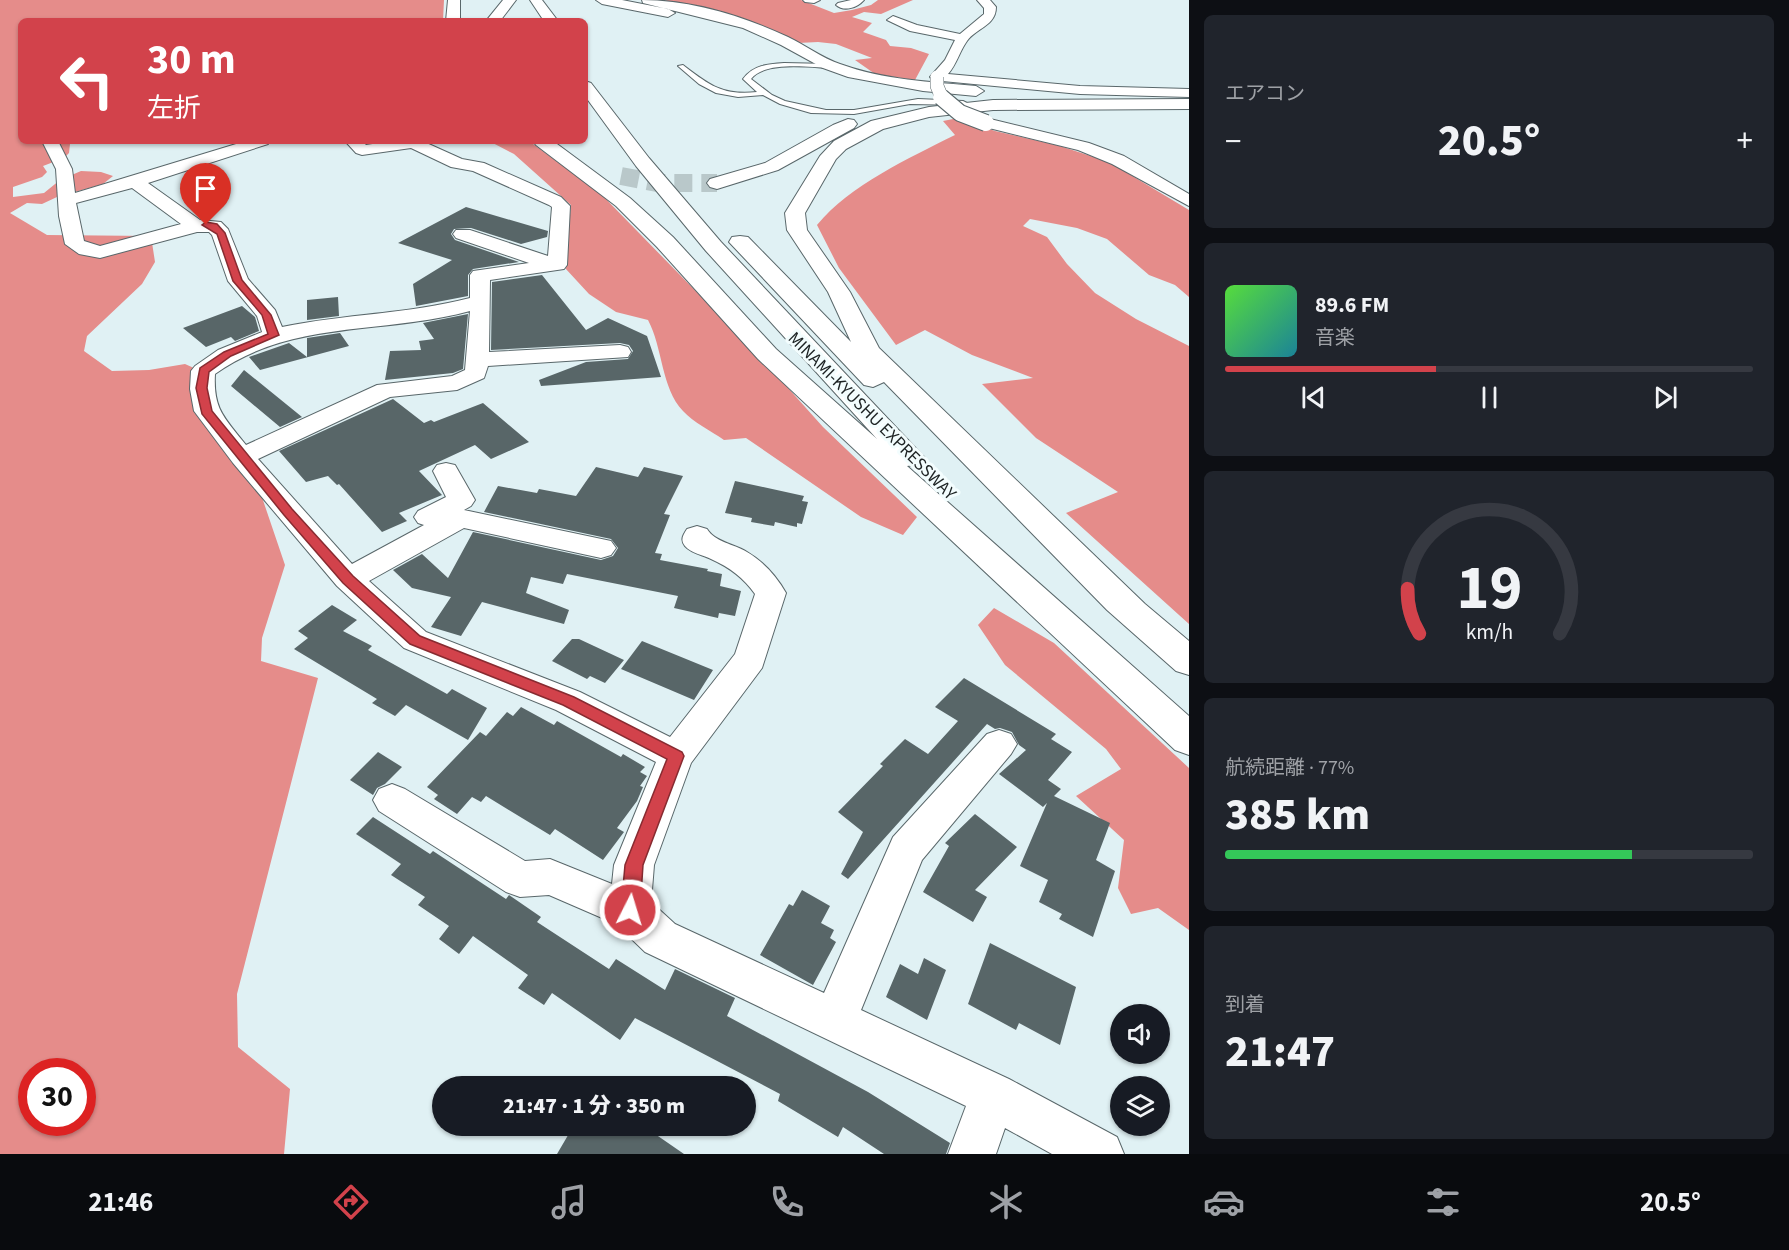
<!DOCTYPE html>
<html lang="ja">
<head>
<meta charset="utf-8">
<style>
	:root { --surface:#171b24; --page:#20242c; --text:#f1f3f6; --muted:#9ea1a6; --line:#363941; --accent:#d2424b }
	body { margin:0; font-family:"Source Sans 3","Noto Sans JP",sans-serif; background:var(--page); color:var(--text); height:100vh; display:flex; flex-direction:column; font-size:22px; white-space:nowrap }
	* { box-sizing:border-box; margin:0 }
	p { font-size:20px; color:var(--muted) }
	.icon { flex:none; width:33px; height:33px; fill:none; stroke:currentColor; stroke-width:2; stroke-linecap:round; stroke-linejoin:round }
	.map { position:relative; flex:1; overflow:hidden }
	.panel { display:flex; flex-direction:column; gap:15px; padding:15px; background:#0d0f14; width:600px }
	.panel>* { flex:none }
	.guide { position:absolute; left:18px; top:18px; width:570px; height:126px; border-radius:9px; box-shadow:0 2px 4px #0004; background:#d2424b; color:#fff; overflow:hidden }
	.buttons { position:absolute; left:1110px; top:1004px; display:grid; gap:12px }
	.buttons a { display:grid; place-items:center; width:60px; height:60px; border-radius:50%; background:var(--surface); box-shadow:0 2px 4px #0004; font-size:30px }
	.speed { position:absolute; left:18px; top:1058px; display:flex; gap:12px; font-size:30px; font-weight:700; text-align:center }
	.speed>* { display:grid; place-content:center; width:78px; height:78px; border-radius:50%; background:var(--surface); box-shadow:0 2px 4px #0004; line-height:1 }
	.speed .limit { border:9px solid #d22; background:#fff; color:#111 }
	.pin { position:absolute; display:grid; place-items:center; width:51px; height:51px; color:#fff; margin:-62px -26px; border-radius:50% 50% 50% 0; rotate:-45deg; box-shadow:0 0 6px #0007 }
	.pin .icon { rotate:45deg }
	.me { position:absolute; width:66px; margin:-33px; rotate:5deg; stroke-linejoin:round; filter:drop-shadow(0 0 4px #0008) }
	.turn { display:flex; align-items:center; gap:21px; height:126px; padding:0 30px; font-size:27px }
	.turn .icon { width:78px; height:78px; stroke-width:2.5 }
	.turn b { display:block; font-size:42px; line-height:51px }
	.big { font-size:45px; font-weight:800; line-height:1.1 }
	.panel .widget { flex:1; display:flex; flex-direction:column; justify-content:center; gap:9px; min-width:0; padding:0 21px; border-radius:9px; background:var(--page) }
	.panel .dial { align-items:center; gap:0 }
	.dial svg { height:156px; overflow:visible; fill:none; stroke:var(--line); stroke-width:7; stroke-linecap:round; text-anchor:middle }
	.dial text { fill:var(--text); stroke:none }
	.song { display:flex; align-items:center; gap:18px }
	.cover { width:72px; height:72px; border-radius:9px; background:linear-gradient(135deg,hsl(110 70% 55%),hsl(190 70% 35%)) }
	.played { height:6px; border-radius:3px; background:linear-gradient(90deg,var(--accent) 40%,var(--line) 40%) }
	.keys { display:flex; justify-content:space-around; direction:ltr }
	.heat { display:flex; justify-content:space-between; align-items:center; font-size:33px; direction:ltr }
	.charge { height:9px; border-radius:4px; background:linear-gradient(90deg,#34c759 77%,var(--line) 0) }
	.trip { position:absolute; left:432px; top:1076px; width:324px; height:60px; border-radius:30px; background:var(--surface); box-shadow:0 2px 4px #0004; font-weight:800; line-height:60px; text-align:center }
	.tabs { display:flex; height:96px; justify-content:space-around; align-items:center; background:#090b0e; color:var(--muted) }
	.tabs .icon { width:42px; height:42px }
	.tabs .current { color:var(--accent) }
	.tabs b { font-size:27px; color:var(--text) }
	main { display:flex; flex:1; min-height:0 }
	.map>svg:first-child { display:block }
</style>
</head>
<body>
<main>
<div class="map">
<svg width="1189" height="1154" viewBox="0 0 1189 1154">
	<rect width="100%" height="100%" fill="#e0f1f4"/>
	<path fill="#e58c8a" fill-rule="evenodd" d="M0,0h444l-1,21h-54l-2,-2 -18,2h-348v120h69l-20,3 -1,9 -5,5 -21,8 4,6 -5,5 -29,10v10l31,-4 16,-13 21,-9 20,1 12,4 -10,8 -46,13 -15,7 -15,-1 -17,10 37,22 104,1 4,26 -13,22 -55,52 -3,15 28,20 37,-1 36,-6 20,9 -2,40 48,52 34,100 -23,73 -1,23 57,17 -81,316 1,53 52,42 -6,65h-284zM32,1071h50v51h-50z
		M664,0h137l33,13 18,-3 19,-5 7,-5h35l-32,14 -17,-2 -12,5 20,6 -9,9 23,8 4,6 21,2 18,6 -14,26 -40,-6 -20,-14 17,-2 -36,-14 -18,-2 -20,1 -25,-13 -27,-10z
		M958,118l37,13 65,15 49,16 80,48v87l-14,-12 -26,-10 -42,-36 -30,-11 -47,-9 -7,7 24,11 20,27 28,29 41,26 53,27v278l-123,-111 52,-21 -82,-54 -54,-54 51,-6 -61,-23 -47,-25 -29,15 -57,-77 -22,-43c33,-40 92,-67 138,-90l-12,-14z
		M489,141h40l72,53 162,166 60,67 94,90 -14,18 -42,-18 -115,-79 -22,2c-13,-9 -31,-18 -41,-29 -22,-23 -20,-63 -35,-91l-32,-8 -27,-18 -24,-26 6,-63 -57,-51z
		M994,608l60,35 135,125v162l-31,-22 -27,6 -13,-26 6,-48 -48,-44 45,-27 -15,-20 -101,-84 -27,-40z"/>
	<path fill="#586668" d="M466,207l82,24 -1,6 -26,7 -50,-16 -17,1 -3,5 4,6 64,22 -46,7 -5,6v21l-52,10 -3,-22 39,-24 -54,-17z
		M542,275l44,55 22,-12 39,18 14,41 -120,9 -2,-6 47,-18 42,-3 5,-8 -4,-6 -9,-2 -129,7 1,-68z
		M338,297l1,19 -32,4v-20z
		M242,306l13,11 4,14 -24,10 -4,-4 -25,10 -23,-19z
		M468,314l-5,55 -10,4 -68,7 5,-29 31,-1 -2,-9 15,-2 -11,-16z
		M340,333l9,13 -89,24 -11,-13 40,-14 18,14v-19z
		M244,370l58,47 -22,10 -49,-41z
		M393,399l31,24 7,-3 3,2 49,-19 46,39 -38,17 -16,-14 -56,26 23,24 -43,18 8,8 -25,11 -43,-48 -2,1 -9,-9 -22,6 -27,-31z
		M596,467l42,10 6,-10 39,9 -19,38 6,1 -15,38 7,1 -2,6 48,9 -1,2 15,3 -2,12 21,5 -6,25 -16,-3 -1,5 -44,-10 4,-12 -111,-22 -4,10 -32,-7 -5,16 43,17 -5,14 -82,-22 -21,34 -30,-9 20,-30 -39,-9 -19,-18 29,-16 26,24 25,-46 128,28 12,-4 5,-8 -7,-9 -127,-27 14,-26 39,7 2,-4 37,7z
		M735,481l69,15 -2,5 6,1 -6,22 -5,-1v4l-22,-5 -1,4 -23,-4 1,-4 -27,-5z
		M332,605l25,15 -14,11 29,15 -4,4 79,44 5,-5 35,19 -19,32 -62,-35 -11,11 -23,-13 5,-4 -83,-50 14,-11 -10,-7z
		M572,639h7l45,21 -19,23 -15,-7 -3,3 -35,-18z
		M642,641l71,29 -19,30 -73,-31z
		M964,678l92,56 -5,5 21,13 -24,28 13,9 -7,7 56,27 -14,37 19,11 -22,66 -34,-18 3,-5 -23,-12 9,-22 -28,-14 27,-63 -4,4 -44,-33 27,-24 -7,-5 -7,-13 -12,-4 -5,1 -8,-5 -139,155 -7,-5 22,-42 -25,-20 45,-46 -3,-2 25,-25 23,15 30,-33 -23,-14z
		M521,707l33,18 3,-4 64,36 2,-3 22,13 -5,5 7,4 -7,10 3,1 -6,14 -20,27 7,4 -21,28 -48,-31 -5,6 -64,-39 -5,6 -9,-5 -15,17 -23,-15 4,-4 -11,-8 53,-55 6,4 21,-24 6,4z
		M378,752l24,15 -17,17 -8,4 -4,7 -23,-15z
		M975,814l42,33 -42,43 12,7 -14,25 -50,-30 26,-46 -4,-3z
		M373,817l57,37 3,-3 73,48 3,-4 32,22 -4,5 72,47 7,-10 49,31 10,-21 60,29 -8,18 141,76 82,51 -4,11h-62l-41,-27 -5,10 -60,-36 2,-7 -145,-76 -15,22 -68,-47 -8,12 -26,-17 10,-13 -55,-39 -14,18 -20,-15 10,-13 -31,-21 7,-8 -34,-22 10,-11 -45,-30z
		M802,890l28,16 -9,17 13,7 -4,8 6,4 -23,43 -53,-30 29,-51 4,2z
		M990,943l86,44 -16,58 -41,-22 -3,7 -48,-26z
		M924,958l22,12 -19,50 -41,-23 14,-33 18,10z
		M574,1125h68l42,29h-127z"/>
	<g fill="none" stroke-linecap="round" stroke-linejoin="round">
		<path stroke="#b9c8ca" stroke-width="18" stroke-dasharray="18 9" stroke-linecap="butt" d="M621,176l36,7h60"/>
		<defs>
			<path id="lane" d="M784,63l45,1 3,2 -3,2c-20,-1 -65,-7 -78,11l21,16 13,6 41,9h28l64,-11 45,2 4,2 -4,2 -53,-1 -56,10 -43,-1 -31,-9 -17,-9 -25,2 -22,-4 -17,-9 -21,-18 5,-1c26,20 40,31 74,27l-14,-13c10,-14 25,-15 41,-16z"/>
			<path id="street" d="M803,0h17l-6,3 -9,-1z
				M851,0h13c-7,8 -20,12 -28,5l2,-2z
				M977,0h13l6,7c0,19 -20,21 -29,34 -8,11 -10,23 -19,33l132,12 109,3v8l-109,-3 -148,-14 -2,-3 15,-17 10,-20 -45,-9 -23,-11 6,-4 24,9 43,9 24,-20v-6z
				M986,118l103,25 35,13 65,38v12l-77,-42 -34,-14 -97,-24 -3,-3 3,-3z
				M42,141h16l14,28 3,24 171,-52h24l-2,3 -120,39 52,37 21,2 7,7 20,50 27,31 7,17c63,-13 126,-13 188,-29v-23l3,-4 56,-8 -73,-25 -3,-4 3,-4h14l78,26 4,-49 -3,-2 -76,-34 -22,-4 -40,-19 -49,7 -6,-2 -11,-12h17l4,4 26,-4h30l40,18 22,4 77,34 9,9 -3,59 -3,4 -74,11 -1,72 131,-7 8,2 3,5 -3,5 -140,9 -4,12 -27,12 -67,7 -132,62 94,105 72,-39 -6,-2 -4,-6 4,-6 28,-14 -13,-26 4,-6 9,-2 9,2 20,35 -4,6 -7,4 147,31 5,7 -5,7 -10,3 -137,-30 -95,53 57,51 154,60 90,45 65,-83 20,-60c-11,-16 -26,-27 -44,-35 -8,-4 -20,-6 -26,-13 -5,-6 -2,-11 2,-17l10,-3 10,3c8,13 27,15 40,23 17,10 30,25 39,41l-24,75 -71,95 -37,102 -3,37 24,22 149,69 69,-156 94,-103 12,-4 12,4 6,10 -6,10 -89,106 -61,150 148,69 108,58 7,17h-72l-47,-26 -9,26h-48l18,-48 -321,-154 -29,-28 -67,-29 -29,2 -14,-5 -127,-81 -6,-11 6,-11 13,-5 13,5 120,72 25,-2 62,25 2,-19 42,-103 -100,-52 -152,-62 -67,-62 -104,-123 -39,-52 -4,-22 1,-18 4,-5 23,-16 44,-18 -5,-16 -29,-35 -16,-46 -3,-3h-12l-97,26 -21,-4 -14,-10 -6,-28 -3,-47zM132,188l49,36 -81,22 -16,-5 -8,-38zM470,311l-5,59 -13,6 -75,9 -131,60c-21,-27 -33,-35 -31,-71 77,-55 167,-39 255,-63z"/>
			<path id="highway" d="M448,0h12v21h-14z
				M503,0h13l-16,21h-14z
				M530,0h12l16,21h-14z
				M596,0h26l46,9 7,4 -7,4 -66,-13z
				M642,0c49,0 101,16 146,37 17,8 34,21 52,27 44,16 91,18 136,22l8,5 -8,5 -53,-5 -75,-14 -25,-9 -42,-23 -38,-17 -100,-25z
				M585,81l6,2 58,75 72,84 204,216 -4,6 -14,2 282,250v39l-14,-5 -417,-391 -101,-112 -41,-41 -80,-61 -3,-4h20l77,57 43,39 103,112 101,90 -171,-188 -70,-85 -51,-70z
				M1189,99v10l-196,1 -64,7 -46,12 -37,20 -10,10 -31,54 2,17 43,62 29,56 266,256 44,37v34l-13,-4 -69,-61 -223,-228 -11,5 -9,-2 -135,-143 3,-5 8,-1 8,1 103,105 -23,-50 -41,-62 -2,-17 35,-57 14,-15 37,-20 58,-14 64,-7z
				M848,119l6,1 3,4 -3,4 -76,42 -61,19 -7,-2 -3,-4 3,-4 55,-16 68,-38z"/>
		</defs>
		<use href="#lane" stroke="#59676a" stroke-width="2"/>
		<use href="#street" stroke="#59676a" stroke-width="2"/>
		<use href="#highway" stroke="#59676a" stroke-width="2"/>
		<use href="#lane" fill="#fff" fill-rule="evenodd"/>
		<use href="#street" fill="#fff" fill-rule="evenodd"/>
		<use href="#highway" fill="#fff" fill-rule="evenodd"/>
		<defs>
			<path id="street-bridge-far1" d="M937,77v9l5,12"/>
			<path id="street-bridge" d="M941,97l19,16 26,10"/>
		</defs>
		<use href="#street-bridge-far1" stroke="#59676a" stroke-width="14" stroke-linecap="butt"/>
		<use href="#street-bridge" stroke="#59676a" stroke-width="18" stroke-linecap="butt"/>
		<use href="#street-bridge-far1" stroke="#fff" stroke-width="13"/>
		<use href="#street-bridge" stroke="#fff" stroke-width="16"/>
	</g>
	<path fill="#d2424b" stroke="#882b31" stroke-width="1.5" d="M206,222l11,2 8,9 17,47 29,35 8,20 -48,21 -22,16 -2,16 5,23 80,98 61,67 67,60 154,61 108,55 2,4 -41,109 -3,45 -3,6 -7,2 -6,-2 -3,-6 4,-45 42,-106 -104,-54 -153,-61 -67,-61 -59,-68 -82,-101 -6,-26 4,-20 24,-16 44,-18 -6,-19 -29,-34 -16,-47 -15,-9z"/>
	<g text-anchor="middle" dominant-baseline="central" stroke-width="6" stroke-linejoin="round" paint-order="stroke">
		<g font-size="18" fill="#1d2324" stroke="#f3fdfe">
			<text transform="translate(872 416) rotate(45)">MINAMI-KYUSHU EXPRESSWAY</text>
		</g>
	</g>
</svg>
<div class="buttons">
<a><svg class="icon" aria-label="sound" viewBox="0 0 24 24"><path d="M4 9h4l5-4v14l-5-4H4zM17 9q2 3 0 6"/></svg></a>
<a><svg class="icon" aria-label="layers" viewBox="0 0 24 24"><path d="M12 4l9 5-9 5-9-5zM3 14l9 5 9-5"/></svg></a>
</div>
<div class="speed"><div class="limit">30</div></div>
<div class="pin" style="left:206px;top:225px;background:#d93025"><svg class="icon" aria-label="arrive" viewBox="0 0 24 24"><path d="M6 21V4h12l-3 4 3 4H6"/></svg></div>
<svg class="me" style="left:630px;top:910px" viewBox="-20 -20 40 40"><circle r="17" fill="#d2424b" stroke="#fff" stroke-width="3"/><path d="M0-11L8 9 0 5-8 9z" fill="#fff"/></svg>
<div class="trip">21:47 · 1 分 · 350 m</div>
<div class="guide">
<div class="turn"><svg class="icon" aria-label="left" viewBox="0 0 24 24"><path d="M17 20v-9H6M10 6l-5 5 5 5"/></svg><div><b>30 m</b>左折</div></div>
</div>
</div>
<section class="panel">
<div class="widget"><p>エアコン</p>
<div class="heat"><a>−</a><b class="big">20.5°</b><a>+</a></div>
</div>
<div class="widget">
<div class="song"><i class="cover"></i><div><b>89.6 FM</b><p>音楽</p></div></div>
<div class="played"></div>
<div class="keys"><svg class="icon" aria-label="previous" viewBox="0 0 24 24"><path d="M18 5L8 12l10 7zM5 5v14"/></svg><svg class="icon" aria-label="pause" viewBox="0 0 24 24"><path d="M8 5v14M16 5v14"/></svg><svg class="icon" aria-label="next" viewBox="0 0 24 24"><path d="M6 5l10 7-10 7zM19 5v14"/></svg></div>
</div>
<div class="widget dial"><svg viewBox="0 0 100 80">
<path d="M14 69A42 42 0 1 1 86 69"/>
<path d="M14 69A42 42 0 0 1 8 46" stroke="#d2424b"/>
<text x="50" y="56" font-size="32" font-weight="700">19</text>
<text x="50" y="72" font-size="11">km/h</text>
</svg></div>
<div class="widget"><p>航続距離 · 77%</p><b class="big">385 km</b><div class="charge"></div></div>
<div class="widget"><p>到着</p><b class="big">21:47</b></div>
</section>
</main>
<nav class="tabs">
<b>21:46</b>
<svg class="icon current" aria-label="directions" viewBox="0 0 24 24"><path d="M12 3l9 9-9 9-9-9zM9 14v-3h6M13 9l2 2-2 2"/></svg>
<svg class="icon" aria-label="music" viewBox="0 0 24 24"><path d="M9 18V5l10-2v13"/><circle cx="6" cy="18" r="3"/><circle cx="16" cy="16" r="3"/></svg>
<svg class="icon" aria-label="phone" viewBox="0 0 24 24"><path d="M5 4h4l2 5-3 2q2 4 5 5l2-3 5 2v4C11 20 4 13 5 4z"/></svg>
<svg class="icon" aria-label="climate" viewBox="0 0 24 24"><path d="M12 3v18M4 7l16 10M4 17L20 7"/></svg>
<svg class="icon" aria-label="car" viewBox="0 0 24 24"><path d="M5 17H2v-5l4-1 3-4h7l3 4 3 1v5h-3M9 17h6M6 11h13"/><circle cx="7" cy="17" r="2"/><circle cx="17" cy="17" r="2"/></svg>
<svg class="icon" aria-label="filters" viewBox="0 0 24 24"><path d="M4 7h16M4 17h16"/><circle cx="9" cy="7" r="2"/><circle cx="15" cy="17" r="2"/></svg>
<b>20.5°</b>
</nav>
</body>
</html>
